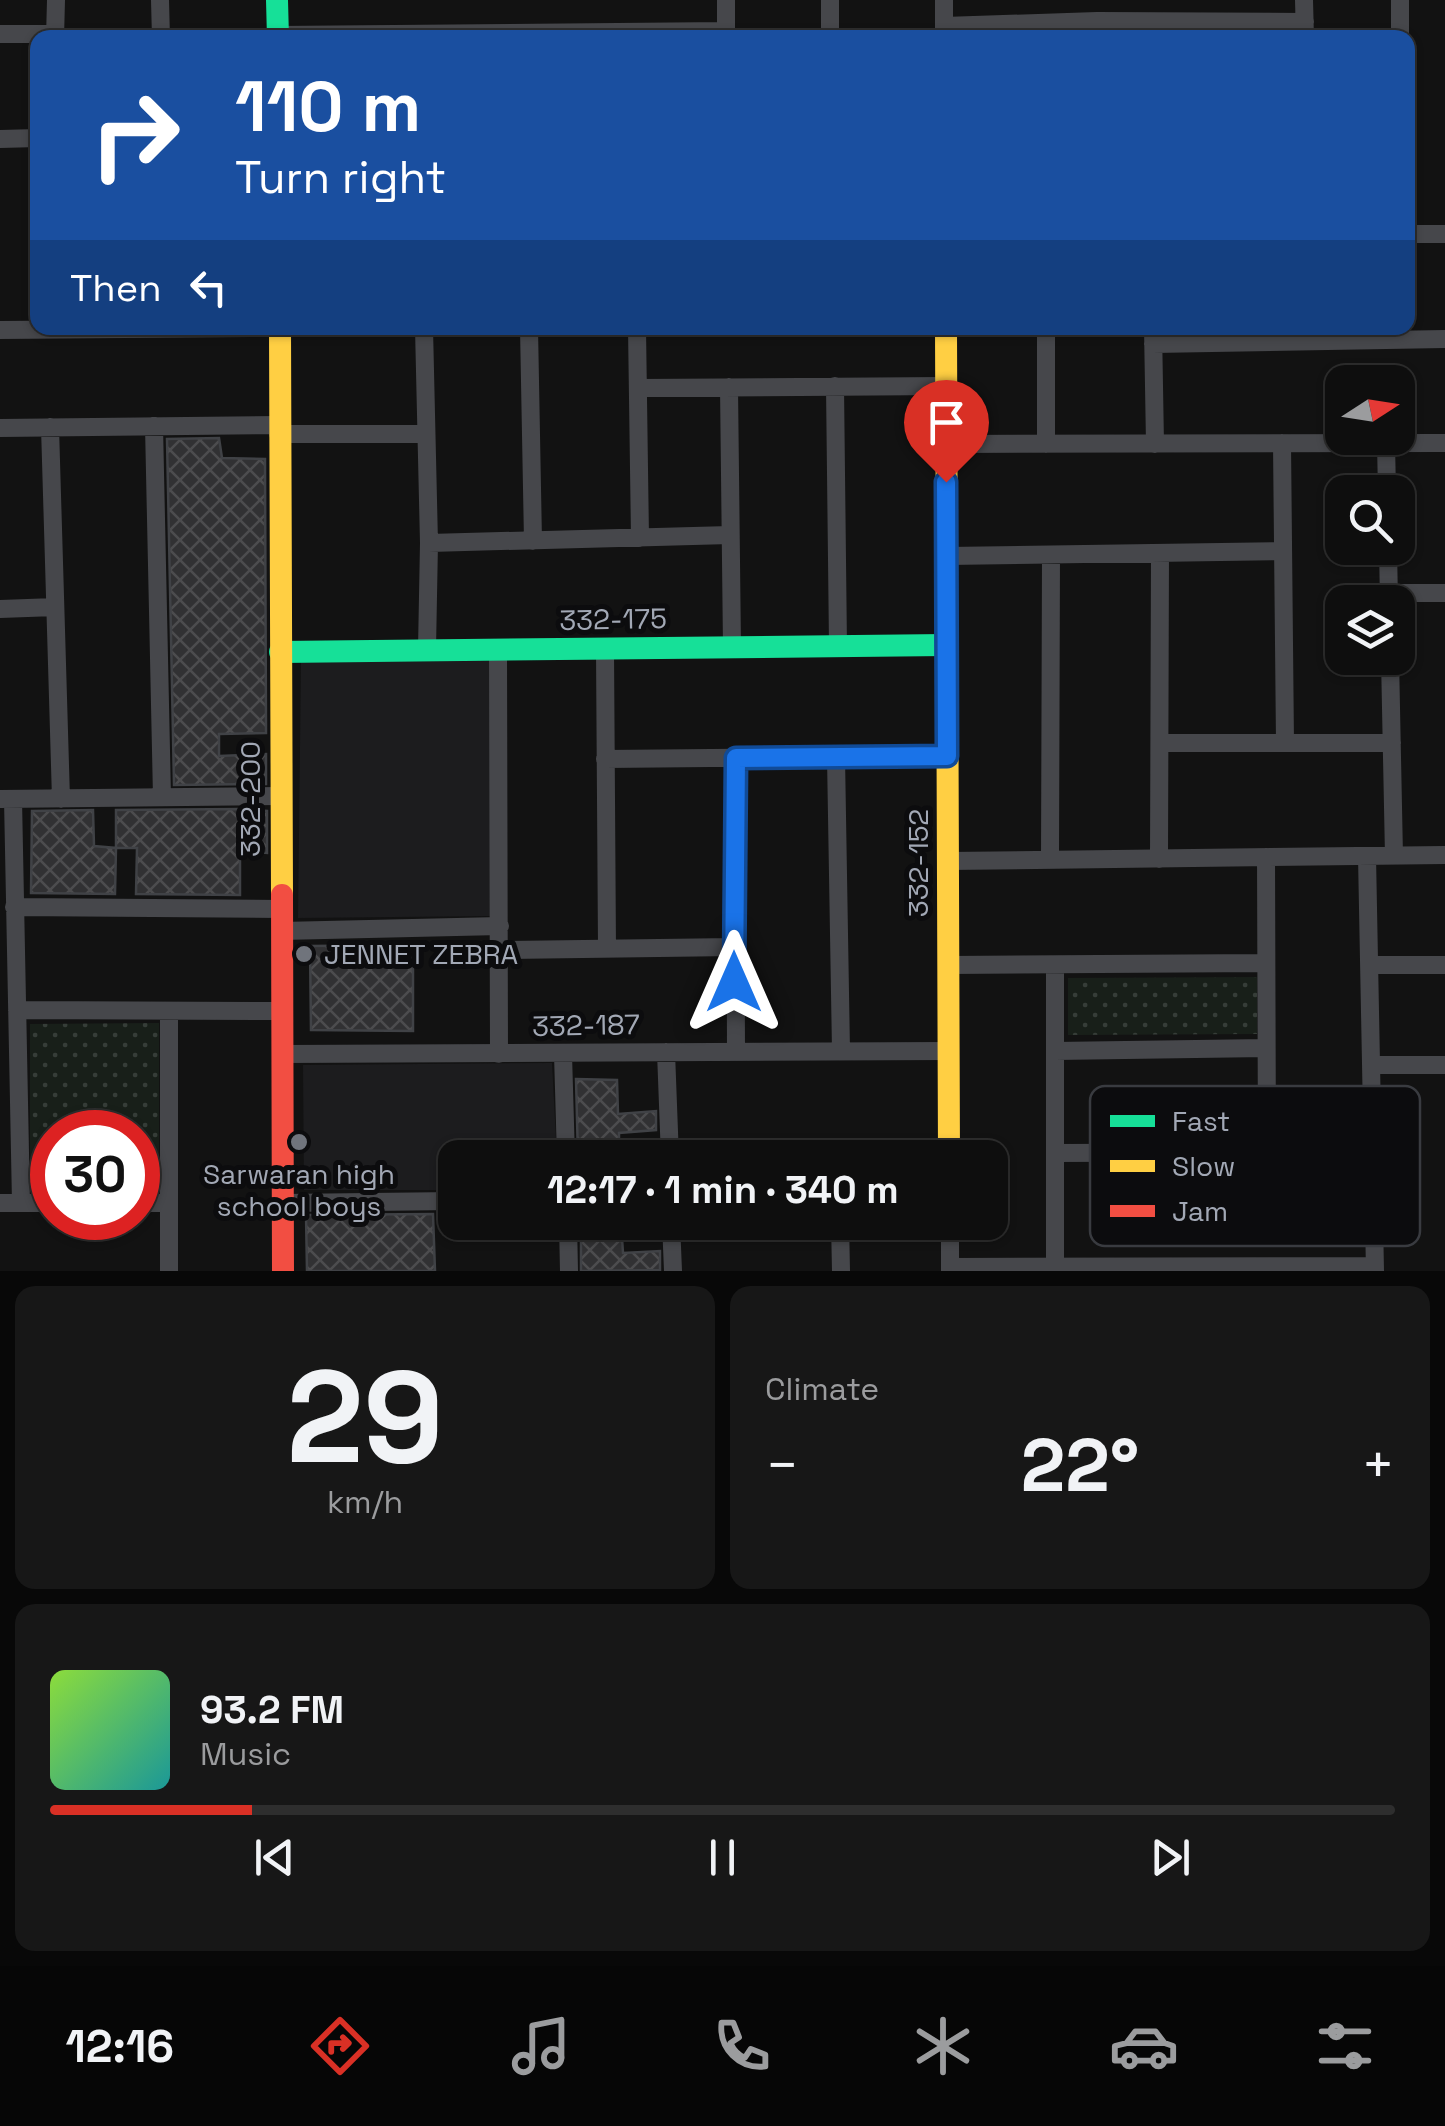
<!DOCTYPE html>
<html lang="en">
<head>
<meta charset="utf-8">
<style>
	:root { --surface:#0e0e0e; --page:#171717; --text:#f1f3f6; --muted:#9b9c9e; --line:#2e2e2e; --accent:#d93025 }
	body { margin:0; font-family:"Space Grotesk",sans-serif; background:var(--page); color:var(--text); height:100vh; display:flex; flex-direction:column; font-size:38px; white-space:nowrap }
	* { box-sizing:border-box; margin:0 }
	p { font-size:32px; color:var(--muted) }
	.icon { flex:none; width:55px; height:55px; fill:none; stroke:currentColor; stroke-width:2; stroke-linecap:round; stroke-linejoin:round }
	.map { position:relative; height:1271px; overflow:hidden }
	.side { display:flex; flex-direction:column; gap:15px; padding:15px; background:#080808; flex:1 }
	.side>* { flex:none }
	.guide { position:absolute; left:30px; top:30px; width:1385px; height:305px; border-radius:20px; box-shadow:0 2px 8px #0004,0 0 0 2px var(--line); background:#1a4fa0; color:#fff; overflow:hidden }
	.needle { width:65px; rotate:78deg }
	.tools { position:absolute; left:1325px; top:365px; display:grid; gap:20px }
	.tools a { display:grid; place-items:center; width:90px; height:90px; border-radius:20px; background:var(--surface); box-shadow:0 2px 8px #0004,0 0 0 2px var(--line); font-size:50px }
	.speed { position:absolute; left:30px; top:1110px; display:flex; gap:20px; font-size:50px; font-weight:700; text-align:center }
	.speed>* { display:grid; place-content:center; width:130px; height:130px; border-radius:50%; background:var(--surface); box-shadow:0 2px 8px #0004,0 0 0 2px var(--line); line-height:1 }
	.speed .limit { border:15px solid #d22; background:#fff; color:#111 }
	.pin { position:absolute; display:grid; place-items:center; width:85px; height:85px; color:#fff; margin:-102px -42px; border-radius:50% 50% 50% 0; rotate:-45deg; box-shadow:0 0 10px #0007 }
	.pin .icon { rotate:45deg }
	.me { position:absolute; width:110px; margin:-55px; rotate:0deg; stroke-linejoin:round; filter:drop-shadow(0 0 8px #0008) }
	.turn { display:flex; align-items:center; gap:35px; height:210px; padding:0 40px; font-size:45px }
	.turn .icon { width:130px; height:130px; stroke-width:2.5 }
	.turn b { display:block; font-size:70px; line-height:85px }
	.then { display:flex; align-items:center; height:95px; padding:0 40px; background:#0003; gap:20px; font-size:38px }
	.big { font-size:75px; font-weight:600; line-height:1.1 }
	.side .tile { flex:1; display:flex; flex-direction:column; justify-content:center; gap:15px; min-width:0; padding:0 35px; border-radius:20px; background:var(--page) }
	.side .dial { align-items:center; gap:0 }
	.dial b { font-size:130px; line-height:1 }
	.song { display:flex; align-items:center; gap:30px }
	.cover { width:120px; height:120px; border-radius:15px; background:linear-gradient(135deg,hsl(90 70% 55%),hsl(180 70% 35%)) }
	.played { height:10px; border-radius:5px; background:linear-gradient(90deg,var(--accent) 15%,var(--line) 15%) }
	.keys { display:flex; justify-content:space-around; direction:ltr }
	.heat { display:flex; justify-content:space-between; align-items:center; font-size:55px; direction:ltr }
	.side .tiles { flex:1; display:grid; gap:15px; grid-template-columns:1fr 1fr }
	.tile:last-child { grid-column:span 2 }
	.trip { position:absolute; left:438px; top:1140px; width:570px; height:100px; border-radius:20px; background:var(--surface); box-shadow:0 2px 8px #0004,0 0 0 2px var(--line); font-weight:600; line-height:100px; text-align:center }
	.tab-bar { display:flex; height:160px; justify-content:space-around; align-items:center; background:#060606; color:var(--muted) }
	.tab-bar .icon { width:70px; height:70px }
	.tab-bar .on { color:var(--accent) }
	.tab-bar b { font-size:45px; color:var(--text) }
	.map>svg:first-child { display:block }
</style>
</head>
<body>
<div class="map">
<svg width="1445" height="1271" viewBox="0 0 1445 1271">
	<defs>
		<pattern id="park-dots" width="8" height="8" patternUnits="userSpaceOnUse" patternTransform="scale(2.5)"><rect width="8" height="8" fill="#181f19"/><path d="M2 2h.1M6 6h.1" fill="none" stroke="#363d38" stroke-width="1.8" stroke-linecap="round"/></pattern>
		<pattern id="building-cross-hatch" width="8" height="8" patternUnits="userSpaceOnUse" patternTransform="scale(2.5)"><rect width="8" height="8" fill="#313133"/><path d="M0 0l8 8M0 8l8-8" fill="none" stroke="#4c4c4e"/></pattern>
	</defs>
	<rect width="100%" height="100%" fill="#121212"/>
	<path fill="#1c1c1e" d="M491,661l1,255 -194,2 3,-256z
		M552,1063l5,94 -102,1v32h-151l-1,-125z"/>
	<path fill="url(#park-dots)" d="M1257,977v57l-189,1v-57z
		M159,1023v169h-21v-60h-86v60h-22v-168z"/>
	<path fill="url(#building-cross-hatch)" stroke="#404246" stroke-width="2.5" d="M219,438l3,20 43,1 1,274 -47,1v22l47,-2v30l-92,1 -7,-346z
		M241,809l26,2v42l-27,-2v44l-104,-1 1,-46h-21v-38z
		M93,810l1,36 22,2 -1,46 -84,-1 1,-82z
		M413,945v86l-102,-1 -1,-84z
		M576,1079l41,1 1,34 38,-3v19l-37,3v25h-41z
		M433,1214l2,57h-128l-1,-56z
		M581,1222h40l2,31 37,-2v19l-79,1z"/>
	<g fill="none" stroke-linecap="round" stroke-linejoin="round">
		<path stroke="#46474b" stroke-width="18" d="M160,0l1,38
			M726,0v38
			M830,0v38
			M944,0v37
			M1304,0l1,38
			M944,26l153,-5 208,1
			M0,34h55
			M278,35l448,-4
			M55,38l1,-38
			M1400,38v-38
			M0,139l38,-1
			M1408,234h37
			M424,328l5,215 -2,106
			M529,328l4,213
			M637,328l3,210
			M1046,328v116
			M1153,328l2,116
			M0,330l250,-2
			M1153,344l292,-5
			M835,386l3,260
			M729,387l3,260
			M638,388l309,-2
			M154,426l8,371
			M50,427l11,372
			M0,428l278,-3
			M278,434h148
			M1282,443l3,300
			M1386,443l1,49
			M946,444l499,-1
			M429,543l301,-8
			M1388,548l1,54
			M947,556l336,-5
			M1389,593h56
			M0,609l55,-2
			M498,650l1,404
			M605,650l2,298
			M1390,658l4,198
			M1160,743h232
			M836,757l5,294
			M735,758l1,293
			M605,759l342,-3
			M0,799l280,-3
			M13,799l8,404
			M1367,856l8,415
			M1266,857l1,296
			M1159,859l1,-306
			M1050,860l1,-305
			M948,861l497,-6
			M14,907l267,2
			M281,931l219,-5
			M500,950l234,-3
			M949,965l317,-2
			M1055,965v302
			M1369,965h76
			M17,1010l266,1
			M169,1011v260
			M1055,1051l211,-3
			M666,1052l4,106
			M283,1054l666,-3
			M563,1054l3,104
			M1371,1065h74
			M1055,1153l318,-1
			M678,1158l271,-4
			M0,1203h52
			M138,1203h31
			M283,1203l172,-2
			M568,1222l1,49
			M671,1222l2,49
			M840,1222l1,49
			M950,1222v49
			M950,1267l425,-1"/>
		<path stroke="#16e098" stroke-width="22" d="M277,0l1,38
			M280,652l666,-7"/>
		<path stroke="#ffcf43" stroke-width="22" d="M280,328l2,567
			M946,328l3,830"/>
		<path stroke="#f24e42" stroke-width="22" d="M282,895l1,376"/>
	</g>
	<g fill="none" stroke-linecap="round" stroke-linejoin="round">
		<defs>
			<path id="route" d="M734,982l2,-224 211,-2 -1,-274"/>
		</defs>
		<use href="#route" stroke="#114b97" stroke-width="25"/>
		<use href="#route" stroke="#1a73e8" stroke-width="18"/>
	</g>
	<g fill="#70747c" stroke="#0c0c0e" stroke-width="4">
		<circle cx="304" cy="954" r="10"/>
		<circle cx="299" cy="1142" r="10"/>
	</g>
	<g text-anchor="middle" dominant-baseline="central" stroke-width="10" stroke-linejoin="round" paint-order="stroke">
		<g font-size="28" fill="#a2a8b5" stroke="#0c0c0e">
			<text transform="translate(613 619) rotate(-1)">332-175</text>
			<text transform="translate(250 799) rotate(-90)">332-200</text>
			<text transform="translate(918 863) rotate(-90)">332-152</text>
			<text transform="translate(586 1025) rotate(-1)">332-187</text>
		</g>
		<g font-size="28" fill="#a2a8b5" stroke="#0c0c0e" text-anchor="start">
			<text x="324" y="954">JENNET ZEBRA</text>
			<text x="299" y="1174" text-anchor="middle">Sarwaran high<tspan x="299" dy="32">school boys</tspan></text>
		</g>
	</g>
	<rect x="1090" y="1086" width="330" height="160" rx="15" fill="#0c0c0e" stroke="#393b40" stroke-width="2.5"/>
	<rect x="1110" y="1115" width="45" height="12" fill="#16e098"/>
	<rect x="1110" y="1160" width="45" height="12" fill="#ffcf43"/>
	<rect x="1110" y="1205" width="45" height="12" fill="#f24e42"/>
	<g font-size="28" fill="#a2a8b5">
		<text x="1172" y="1131">Fast</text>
		<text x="1172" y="1176">Slow</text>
		<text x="1172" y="1221">Jam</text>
	</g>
</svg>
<div class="tools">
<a><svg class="needle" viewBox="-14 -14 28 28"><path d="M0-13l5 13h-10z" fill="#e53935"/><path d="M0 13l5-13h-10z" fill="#9b9c9e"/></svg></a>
<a><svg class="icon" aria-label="search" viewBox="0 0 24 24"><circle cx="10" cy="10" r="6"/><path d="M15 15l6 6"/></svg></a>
<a><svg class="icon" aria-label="layers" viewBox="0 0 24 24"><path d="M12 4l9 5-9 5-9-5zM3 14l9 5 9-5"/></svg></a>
</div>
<div class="speed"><div class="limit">30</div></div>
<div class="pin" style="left:946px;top:482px;background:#d93025"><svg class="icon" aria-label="arrive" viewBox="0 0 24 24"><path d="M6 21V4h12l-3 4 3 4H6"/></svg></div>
<svg class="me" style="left:734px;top:982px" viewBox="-20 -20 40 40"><path d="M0-17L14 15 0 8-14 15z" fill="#1a73e8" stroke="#fff" stroke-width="4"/></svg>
<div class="trip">12:17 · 1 min · 340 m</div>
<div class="guide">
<div class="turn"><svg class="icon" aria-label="right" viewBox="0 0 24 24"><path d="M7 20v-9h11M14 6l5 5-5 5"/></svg><div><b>110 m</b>Turn right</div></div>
<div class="then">Then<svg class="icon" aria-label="left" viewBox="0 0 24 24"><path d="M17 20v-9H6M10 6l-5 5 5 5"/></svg></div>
</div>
</div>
<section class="side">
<div class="tiles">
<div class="tile dial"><b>29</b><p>km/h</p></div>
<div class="tile"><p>Climate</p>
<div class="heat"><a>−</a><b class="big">22°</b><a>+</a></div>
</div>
<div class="tile">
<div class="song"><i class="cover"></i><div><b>93.2 FM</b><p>Music</p></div></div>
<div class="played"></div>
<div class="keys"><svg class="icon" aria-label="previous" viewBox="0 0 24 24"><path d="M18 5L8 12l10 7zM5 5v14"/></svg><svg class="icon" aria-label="pause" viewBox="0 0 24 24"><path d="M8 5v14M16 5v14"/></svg><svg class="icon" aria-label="next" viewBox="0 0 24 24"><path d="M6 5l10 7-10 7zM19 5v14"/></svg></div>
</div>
</div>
</section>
<nav class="tab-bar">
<b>12:16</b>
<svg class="icon on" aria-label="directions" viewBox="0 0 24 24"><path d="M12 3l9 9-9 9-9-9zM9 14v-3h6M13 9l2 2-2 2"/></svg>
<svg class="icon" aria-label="music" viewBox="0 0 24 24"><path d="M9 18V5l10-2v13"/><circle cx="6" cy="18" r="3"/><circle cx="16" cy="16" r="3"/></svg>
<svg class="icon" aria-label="phone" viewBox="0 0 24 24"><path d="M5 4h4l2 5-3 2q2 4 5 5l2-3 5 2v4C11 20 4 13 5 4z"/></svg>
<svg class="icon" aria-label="climate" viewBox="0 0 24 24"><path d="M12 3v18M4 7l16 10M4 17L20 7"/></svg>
<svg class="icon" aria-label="car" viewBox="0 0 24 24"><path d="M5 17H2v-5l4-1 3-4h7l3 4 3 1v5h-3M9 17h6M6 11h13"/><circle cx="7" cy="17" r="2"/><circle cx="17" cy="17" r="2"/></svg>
<svg class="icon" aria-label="filters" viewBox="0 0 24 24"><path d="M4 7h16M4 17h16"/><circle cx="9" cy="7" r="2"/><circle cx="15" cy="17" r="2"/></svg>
</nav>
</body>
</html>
